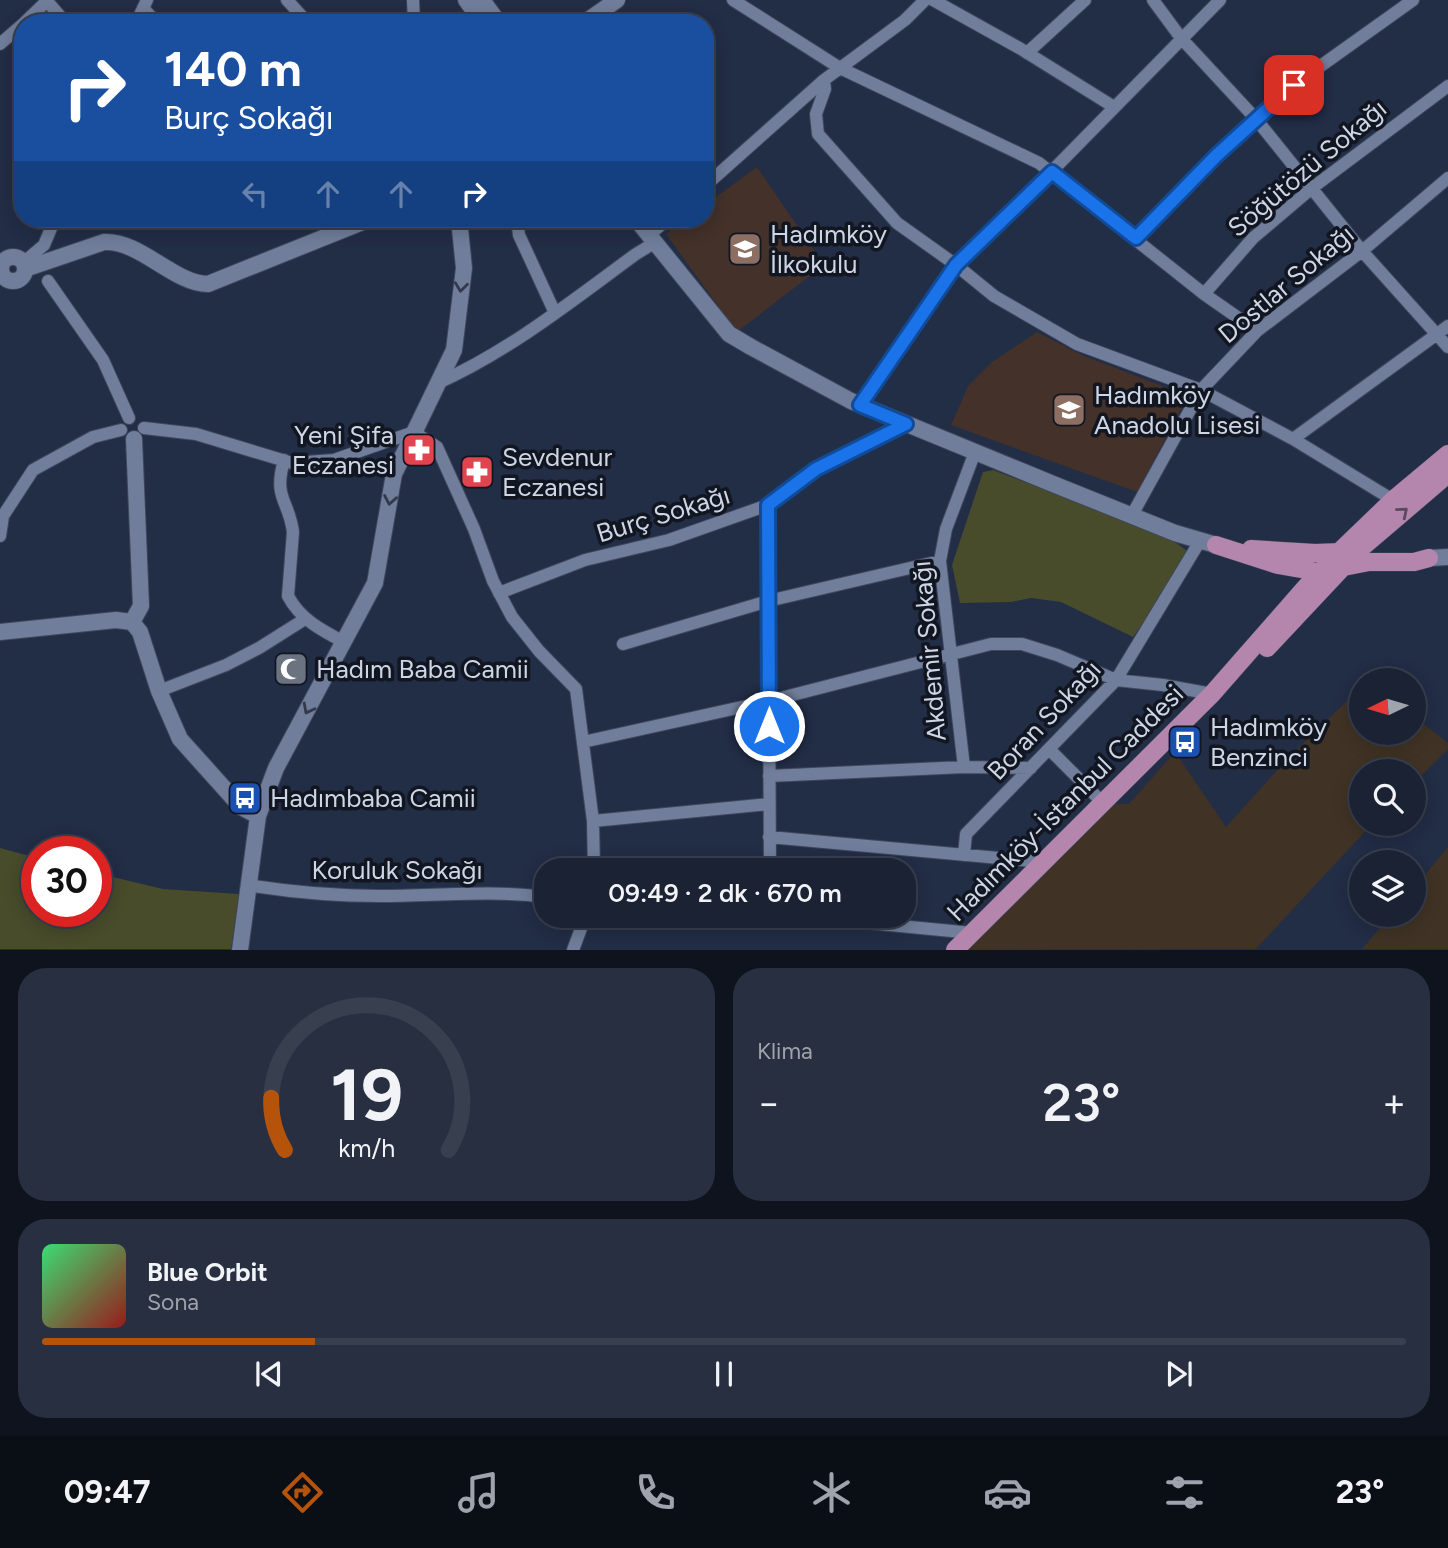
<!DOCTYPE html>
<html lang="tr">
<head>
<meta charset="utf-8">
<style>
	:root { --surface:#1a2234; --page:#272f40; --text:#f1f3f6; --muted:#9fa4ac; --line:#383f4f; --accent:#b45309 }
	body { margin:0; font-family:Figtree,sans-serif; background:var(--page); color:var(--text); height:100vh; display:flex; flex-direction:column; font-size:26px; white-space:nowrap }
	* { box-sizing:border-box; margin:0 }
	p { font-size:23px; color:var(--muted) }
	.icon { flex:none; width:38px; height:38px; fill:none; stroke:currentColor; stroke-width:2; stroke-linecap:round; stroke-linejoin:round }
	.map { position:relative; height:950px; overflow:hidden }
	.details { display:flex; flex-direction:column; gap:18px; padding:18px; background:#0e131d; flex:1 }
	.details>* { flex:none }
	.guide { position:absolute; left:14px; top:14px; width:700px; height:214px; border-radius:28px; box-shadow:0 4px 18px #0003,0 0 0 2px var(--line); background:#1a4fa0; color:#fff; overflow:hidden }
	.needle { width:46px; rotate:265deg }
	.controls { position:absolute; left:1349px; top:668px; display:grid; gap:14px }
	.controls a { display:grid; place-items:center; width:77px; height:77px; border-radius:50%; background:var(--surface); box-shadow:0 4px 18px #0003,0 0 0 2px var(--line); font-size:35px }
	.speed { position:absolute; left:21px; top:836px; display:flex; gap:14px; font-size:35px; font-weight:700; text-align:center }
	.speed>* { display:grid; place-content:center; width:91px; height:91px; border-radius:50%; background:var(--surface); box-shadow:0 4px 18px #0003,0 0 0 2px var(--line); line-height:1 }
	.speed .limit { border:10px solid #d22; background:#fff; color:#111 }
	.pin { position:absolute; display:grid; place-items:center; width:60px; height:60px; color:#fff; margin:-30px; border-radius:14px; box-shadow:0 4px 10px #0006 }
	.me { position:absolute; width:77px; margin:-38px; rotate:0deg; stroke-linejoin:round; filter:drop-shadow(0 0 5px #0008) }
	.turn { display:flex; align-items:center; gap:24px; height:147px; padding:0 35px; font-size:32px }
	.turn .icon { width:91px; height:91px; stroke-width:2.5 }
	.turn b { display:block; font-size:49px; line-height:60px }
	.lanes { display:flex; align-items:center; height:66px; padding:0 35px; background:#0003; justify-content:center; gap:35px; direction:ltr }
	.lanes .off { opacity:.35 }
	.big { font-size:52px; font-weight:600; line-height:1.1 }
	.details .tile { flex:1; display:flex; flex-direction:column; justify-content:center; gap:10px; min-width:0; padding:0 24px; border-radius:28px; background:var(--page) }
	.details .dial { align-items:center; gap:0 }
	.dial svg { height:182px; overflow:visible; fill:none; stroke:var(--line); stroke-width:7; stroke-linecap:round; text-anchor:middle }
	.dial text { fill:var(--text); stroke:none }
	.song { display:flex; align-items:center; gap:21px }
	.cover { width:84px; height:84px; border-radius:10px; background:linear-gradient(135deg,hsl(140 70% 55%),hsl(0 70% 35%)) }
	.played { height:7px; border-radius:4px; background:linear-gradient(90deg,var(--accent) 20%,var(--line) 20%) }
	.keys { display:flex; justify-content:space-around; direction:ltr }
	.heat { display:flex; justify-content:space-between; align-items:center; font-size:38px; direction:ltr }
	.details .tiles { flex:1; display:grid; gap:18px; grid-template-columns:1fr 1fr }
	.tile:last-child { grid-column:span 2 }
	.trip { position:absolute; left:534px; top:858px; width:382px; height:70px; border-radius:28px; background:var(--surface); box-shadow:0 4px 18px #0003,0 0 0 2px var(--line); font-weight:600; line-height:70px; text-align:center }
	.tabs { display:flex; height:112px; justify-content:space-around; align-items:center; background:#0a0e15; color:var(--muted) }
	.tabs .icon { width:49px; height:49px }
	.tabs .current { color:var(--accent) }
	.tabs b { font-size:32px; color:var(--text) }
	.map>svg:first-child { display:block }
</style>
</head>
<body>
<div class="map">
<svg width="1448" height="950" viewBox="0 0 1448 950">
	<rect width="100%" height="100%" fill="#222d46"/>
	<path fill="#403325" d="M1355,693l6,8 1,32h52v-10h8l26,20v6l-34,34v-11h-52v52h10l-116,125 -301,1 157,-146h17l46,-52 51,75 63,-70z
		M1448,847v102h-86l29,-34h23v-27z"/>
	<path fill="#43312a" d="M757,167l67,98 -87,67 -71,-98 21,-15h18v-14z
		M1037,332l45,23 106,41 -51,96 -186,-67 17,-39 24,-24z"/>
	<path fill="#484c2b" d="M993,470l173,65 25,19 -58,83 -72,-35 -30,-4 -20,4 -51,1 -8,-38 31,-93z
		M0,848l37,10v54h59v-39l67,16 76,5 -8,55h-231z"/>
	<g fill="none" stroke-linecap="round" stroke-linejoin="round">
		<defs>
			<path id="street" d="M46,0l20,23
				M287,0l21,23
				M413,0l1,23
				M733,0l107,68 199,95 165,131 53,37
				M933,0l88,49 93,58
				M1153,0l28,38 75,81 106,132 86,96
				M143,8l14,15
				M24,23l24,-23
				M136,23l11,-23
				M462,23l18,-5
				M0,44l23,-20
				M1027,53l58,-53
				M824,80l1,9 -9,25 2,20 79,89 59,42 38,31 83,48 124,46 92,49 100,61
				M705,186l119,-106 81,-60 20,-20
				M517,219l2,16 36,78
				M648,236l20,-17
				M1136,238l80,-82 78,-71 119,-85
				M23,263l21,-18 11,-26
				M48,281l55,79 26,58
				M1204,294l49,-56 59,-50 136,-102
				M438,383c73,-33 135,-83 198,-129l18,-11
				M860,405l96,-140 95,-93 169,-172
				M144,428l52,6 96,29 42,-3 80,-28 23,15 37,82 19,52 19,36 27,34 37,38 17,132 1,49
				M1293,439l155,-113
				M284,460c-11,39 5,40 9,72l-5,64c12,23 33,34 56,46
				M768,505l2,365
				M1132,515l69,-125 56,-59 105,-80 86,-73
				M0,536l3,-20 30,-46 60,-33 28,-7
				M499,593l86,-33 84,-20 99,-35 48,-36 90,-45
				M623,644l145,-43 172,-40
				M159,691l67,-26 33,-17 46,-29
				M583,742l186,-41 222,-57h31l35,11 59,25 47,5 49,9
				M1049,749l53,53
				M964,767l-24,-206 6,-32 29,-77
				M769,776l195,-9 67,1
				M593,821l176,-17
				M769,837l274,25
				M964,855l2,-21 150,-154 84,-139
				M247,885c44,7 88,11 133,11 56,0 111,-6 166,1
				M787,915l185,18
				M573,950l13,-35"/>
			<path id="secondary" d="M466,0l17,23
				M482,0l17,23
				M584,23l33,-23
				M636,219l93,115 22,13 100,54 207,85 117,47 41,12
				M1 269a12 12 0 1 1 24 0a12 12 0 1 1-24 0Z
				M25,269l79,-27c36,-2 70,42 104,42l162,-65
				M1429,558l19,-1
				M132,622l9,-16 -7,-167
				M0,632l116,-12 16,2 8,10 19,59 21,48 61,68 17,9
				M240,950l18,-134 18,-48 99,-185 19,-109 60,-124 10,-82 -5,-49"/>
			<path id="primary" d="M1216,545l62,20 40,7 51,-10h45l15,-4
				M1251,549l64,4 27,-1
				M1267,648l92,-98 89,-76
				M955,950l257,-256 93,-106 34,-36 54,-52 55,-46"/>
		</defs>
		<use href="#street" stroke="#3e475c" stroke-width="14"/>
		<use href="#secondary" stroke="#3e475c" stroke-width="18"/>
		<use href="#primary" stroke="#3e475c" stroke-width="19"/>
		<use href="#street" stroke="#707e9b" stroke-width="12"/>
		<use href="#secondary" stroke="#707e9b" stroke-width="16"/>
		<use href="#primary" stroke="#b485ad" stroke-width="18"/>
	</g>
	<defs><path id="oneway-chevron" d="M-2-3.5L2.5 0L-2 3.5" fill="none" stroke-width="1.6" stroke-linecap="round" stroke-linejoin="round" transform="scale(1.75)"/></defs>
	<g stroke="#323a4c">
		<use href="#oneway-chevron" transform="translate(461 287) rotate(97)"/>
		<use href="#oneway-chevron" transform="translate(390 500) rotate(100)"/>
		<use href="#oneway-chevron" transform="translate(308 709) rotate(118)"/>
	</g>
	<use stroke="#5a4860" href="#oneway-chevron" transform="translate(1403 512) rotate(-40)"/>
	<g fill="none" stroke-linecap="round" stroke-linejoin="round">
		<defs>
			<path id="route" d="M769,726l-1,-221 48,-36 90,-45 -46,-19 96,-140 96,-93 84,66 80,-82 78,-71"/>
		</defs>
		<use href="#route" stroke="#114b97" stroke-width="18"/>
		<use href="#route" stroke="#1a73e8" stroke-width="12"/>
	</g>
	<defs>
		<symbol id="school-square" viewBox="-11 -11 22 22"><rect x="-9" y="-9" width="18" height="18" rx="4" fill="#8d6e63" stroke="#111621"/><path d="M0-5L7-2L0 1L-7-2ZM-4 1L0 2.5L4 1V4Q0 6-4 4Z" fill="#fff"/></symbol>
		<symbol id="pharmacy-square" viewBox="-11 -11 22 22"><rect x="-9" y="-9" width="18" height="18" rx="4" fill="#e0444e" stroke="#111621"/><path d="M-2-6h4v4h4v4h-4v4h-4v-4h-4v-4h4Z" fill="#fff"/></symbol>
		<symbol id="mosque-square" viewBox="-11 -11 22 22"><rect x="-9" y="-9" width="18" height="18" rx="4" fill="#6b7280" stroke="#111621"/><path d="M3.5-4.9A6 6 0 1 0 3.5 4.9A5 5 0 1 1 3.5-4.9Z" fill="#fff"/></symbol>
		<symbol id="bus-square" viewBox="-11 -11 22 22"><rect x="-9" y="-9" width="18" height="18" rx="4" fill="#1a4fb4" stroke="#111621"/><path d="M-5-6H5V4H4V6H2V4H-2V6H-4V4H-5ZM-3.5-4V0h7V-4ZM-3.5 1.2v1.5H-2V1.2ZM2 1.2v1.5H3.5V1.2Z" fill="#fff"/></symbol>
	</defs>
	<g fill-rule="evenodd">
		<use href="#school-square" x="726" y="230" width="38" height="38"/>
		<use href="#school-square" x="1050" y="391" width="38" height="38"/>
		<use href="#pharmacy-square" x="400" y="431" width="38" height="38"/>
		<use href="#pharmacy-square" x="458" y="453" width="38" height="38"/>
		<use href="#mosque-square" x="272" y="650" width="38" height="38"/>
		<use href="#bus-square" x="1166" y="723" width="38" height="38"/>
		<use href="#bus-square" x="226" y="779" width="38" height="38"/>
	</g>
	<g text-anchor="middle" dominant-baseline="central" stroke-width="7" stroke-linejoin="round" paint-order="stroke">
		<g font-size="26" fill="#ced6e6" stroke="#111621">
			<text transform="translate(1307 168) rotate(-40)">Söğütözü Sokağı</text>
			<text transform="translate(1286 284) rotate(-40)">Dostlar Sokağı</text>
			<text transform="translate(663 514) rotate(-17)">Burç Sokağı</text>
			<text transform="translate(929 651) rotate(-95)">Akdemir Sokağı</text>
			<text transform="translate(1044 720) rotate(-47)">Boran Sokağı</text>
			<text transform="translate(1065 803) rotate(-45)">Hadımköy-İstanbul Caddesi</text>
			<text x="397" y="870">Koruluk Sokağı</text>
		</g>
		<g font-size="26" fill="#ced6e6" stroke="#111621" text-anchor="start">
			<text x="770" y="234">Hadımköy<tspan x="770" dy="30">İlkokulu</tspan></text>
			<text x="1094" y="395">Hadımköy<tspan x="1094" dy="30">Anadolu Lisesi</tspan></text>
			<text x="394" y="435" text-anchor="end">Yeni Şifa<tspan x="394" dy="30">Eczanesi</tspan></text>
			<text x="502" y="457">Sevdenur<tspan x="502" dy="30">Eczanesi</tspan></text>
			<text x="316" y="669">Hadım Baba Camii</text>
			<text x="1210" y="727">Hadımköy<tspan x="1210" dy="30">Benzinci</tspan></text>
			<text x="270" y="798">Hadımbaba Camii</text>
		</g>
	</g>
</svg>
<div class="controls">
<a><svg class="needle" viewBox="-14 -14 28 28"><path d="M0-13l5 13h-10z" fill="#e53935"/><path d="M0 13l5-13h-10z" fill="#9fa4ac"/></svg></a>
<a><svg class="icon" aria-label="search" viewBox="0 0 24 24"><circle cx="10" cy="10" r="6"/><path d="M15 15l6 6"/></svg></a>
<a><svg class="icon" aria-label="layers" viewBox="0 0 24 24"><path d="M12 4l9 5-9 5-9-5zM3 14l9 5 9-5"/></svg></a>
</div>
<div class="speed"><div class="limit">30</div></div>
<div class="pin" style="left:1294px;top:85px;background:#d93025"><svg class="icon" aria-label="arrive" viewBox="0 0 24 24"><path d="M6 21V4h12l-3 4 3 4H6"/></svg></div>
<svg class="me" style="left:769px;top:726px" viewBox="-20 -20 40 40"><circle r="17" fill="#1a73e8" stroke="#fff" stroke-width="3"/><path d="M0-11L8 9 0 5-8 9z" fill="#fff"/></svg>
<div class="trip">09:49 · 2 dk · 670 m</div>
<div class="guide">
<div class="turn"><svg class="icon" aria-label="right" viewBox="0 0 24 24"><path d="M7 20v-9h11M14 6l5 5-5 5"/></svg><div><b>140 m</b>Burç Sokağı</div></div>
<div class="lanes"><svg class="icon off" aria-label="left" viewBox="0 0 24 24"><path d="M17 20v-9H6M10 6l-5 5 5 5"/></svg><svg class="icon off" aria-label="ahead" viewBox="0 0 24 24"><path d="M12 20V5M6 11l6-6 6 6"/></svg><svg class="icon off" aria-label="ahead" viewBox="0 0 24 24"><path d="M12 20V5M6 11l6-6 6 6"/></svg><svg class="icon" aria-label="right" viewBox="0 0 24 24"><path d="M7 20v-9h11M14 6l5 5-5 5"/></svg></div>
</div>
</div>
<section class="details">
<div class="tiles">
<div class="tile dial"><svg viewBox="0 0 100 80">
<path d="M14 69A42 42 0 1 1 86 69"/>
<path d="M14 69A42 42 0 0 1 8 46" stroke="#b45309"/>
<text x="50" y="56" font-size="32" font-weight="700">19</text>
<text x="50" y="72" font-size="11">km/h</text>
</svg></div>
<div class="tile"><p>Klima</p>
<div class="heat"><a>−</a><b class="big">23°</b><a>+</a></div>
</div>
<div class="tile">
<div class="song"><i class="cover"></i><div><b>Blue Orbit</b><p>Sona</p></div></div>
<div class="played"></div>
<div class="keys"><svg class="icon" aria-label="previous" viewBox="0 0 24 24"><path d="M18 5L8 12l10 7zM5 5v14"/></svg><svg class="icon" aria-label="pause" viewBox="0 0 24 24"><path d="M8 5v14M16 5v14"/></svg><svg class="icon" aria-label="next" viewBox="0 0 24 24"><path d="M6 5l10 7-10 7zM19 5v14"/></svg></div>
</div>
</div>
</section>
<nav class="tabs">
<b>09:47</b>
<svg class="icon current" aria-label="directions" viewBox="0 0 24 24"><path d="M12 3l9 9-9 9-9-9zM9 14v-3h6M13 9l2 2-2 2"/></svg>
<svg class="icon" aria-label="music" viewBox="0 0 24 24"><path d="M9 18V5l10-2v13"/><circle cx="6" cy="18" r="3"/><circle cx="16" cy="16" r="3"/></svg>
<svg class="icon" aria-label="phone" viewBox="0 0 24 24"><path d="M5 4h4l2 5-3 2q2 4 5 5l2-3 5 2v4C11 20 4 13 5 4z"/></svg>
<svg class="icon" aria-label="climate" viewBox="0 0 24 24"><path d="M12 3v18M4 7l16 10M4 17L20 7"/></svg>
<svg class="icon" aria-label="car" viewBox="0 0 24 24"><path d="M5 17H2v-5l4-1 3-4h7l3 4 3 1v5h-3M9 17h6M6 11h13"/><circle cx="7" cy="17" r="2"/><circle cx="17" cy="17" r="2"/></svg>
<svg class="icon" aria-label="filters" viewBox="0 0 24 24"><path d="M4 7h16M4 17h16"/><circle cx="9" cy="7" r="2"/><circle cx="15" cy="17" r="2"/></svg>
<b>23°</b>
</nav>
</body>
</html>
